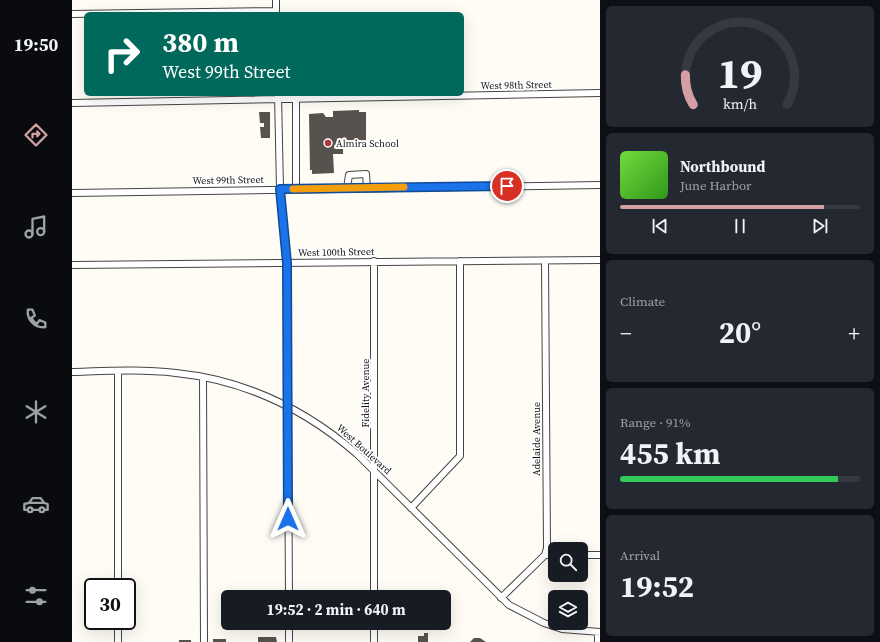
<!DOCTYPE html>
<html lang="en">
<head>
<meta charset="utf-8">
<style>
	:root { --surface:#171b24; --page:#242831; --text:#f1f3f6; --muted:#9ea1a6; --line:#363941; --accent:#d49fa3 }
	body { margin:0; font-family:"Source Serif 4",serif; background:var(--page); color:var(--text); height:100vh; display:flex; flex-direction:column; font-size:15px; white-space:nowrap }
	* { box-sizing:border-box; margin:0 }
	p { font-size:13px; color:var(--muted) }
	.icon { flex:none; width:22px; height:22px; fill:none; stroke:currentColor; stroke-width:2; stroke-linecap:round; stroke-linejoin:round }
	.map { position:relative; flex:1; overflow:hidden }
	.sheet { display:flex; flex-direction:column; gap:6px; padding:6px; background:#0d0f14; width:280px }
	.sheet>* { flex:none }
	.hud { position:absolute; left:12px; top:12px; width:380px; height:84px; border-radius:6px; box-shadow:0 4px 16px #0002; background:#00695c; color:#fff; overflow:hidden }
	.tools { position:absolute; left:476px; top:542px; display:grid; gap:8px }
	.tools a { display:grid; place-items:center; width:40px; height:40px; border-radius:6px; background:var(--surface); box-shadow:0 4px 16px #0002; font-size:20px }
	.speed { position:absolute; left:12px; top:578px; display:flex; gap:8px; font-size:20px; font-weight:700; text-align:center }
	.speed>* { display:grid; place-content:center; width:52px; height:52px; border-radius:50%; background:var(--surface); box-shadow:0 4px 16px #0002; line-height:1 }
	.speed .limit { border:2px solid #111; border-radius:6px; background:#fff; color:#111 }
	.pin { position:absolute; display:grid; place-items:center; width:34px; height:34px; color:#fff; margin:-17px; border:2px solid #fff; border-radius:50%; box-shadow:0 1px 4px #0007 }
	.me { position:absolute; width:44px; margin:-22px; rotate:0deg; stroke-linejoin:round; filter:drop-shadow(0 0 3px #0008) }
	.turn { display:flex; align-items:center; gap:14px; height:84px; padding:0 12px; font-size:18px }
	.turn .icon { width:52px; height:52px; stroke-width:2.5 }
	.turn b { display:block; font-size:28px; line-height:34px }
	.big { font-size:30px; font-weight:700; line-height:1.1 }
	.sheet .widget { flex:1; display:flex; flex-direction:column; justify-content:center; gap:6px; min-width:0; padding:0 14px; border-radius:6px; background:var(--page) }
	.sheet .dial { align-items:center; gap:0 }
	.dial svg { height:104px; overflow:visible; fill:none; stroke:var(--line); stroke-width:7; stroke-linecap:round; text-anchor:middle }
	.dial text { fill:var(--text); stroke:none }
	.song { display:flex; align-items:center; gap:12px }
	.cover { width:48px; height:48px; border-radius:6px; background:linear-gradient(135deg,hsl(100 70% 55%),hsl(110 70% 35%)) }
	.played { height:4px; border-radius:2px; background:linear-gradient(90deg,var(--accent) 85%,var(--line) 85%) }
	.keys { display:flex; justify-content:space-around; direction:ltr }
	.heat { display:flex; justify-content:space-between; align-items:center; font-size:22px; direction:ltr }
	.charge { height:6px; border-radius:3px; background:linear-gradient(90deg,#34c759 91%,var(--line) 0) }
	.trip { position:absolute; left:149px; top:590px; width:230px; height:40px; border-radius:6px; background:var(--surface); box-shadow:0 4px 16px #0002; font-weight:700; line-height:40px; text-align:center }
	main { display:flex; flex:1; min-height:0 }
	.dock { display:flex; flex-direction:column; width:72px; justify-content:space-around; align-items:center; background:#090b0e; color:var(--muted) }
	.dock .icon { width:28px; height:28px }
	.dock .active { color:var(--accent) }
	.dock b { font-size:18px; color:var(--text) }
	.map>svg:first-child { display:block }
</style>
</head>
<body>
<main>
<nav class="dock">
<b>19:50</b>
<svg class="icon active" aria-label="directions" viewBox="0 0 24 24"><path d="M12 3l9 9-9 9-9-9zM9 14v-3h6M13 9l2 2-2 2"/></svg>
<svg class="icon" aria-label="music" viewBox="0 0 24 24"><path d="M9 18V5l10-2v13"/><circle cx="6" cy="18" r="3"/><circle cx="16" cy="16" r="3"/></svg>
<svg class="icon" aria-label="phone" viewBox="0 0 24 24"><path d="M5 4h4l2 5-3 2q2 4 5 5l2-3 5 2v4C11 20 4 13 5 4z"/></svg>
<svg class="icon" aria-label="climate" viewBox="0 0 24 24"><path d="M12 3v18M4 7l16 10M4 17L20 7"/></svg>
<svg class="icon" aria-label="car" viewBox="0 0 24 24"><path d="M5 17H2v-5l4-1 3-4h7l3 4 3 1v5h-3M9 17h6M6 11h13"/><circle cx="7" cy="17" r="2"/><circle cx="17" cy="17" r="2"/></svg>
<svg class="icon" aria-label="filters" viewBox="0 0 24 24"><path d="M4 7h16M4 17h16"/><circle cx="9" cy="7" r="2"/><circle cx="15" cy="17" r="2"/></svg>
</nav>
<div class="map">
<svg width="528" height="642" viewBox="0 0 528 642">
	<rect width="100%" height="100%" fill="#fefcf5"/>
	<path fill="#58524e" d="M287,110v2h7v36l-23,1v5h-10l1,19 -22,1v-4h-2l-1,-56 14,-1 3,4h7v-6z
		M187,112h11v26h-9l-1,-11h4v-4h-4z
		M191,623h14v3h-14z
		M352,633h4v9h-10v-6h6z
		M186,637h18l1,5h-19z
		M402,638h6l6,4h-16z
		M141,639h13v3h-13z
		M107,640h12v2h-12z"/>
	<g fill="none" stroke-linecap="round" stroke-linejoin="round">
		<defs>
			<path id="minor" d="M204,0v14
				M0,14l204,-3
				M206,94l2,95 7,74 2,334
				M224,99v90
				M0,103l528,-10
				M275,188l2,-13 17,-1 1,14
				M0,193l528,-8
				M302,261v336
				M0,265l528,-5
				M0,372c35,-1 69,-3 104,1 69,7 129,36 181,81l152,151 35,18 18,6 38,3
				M131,377l1,265
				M339,508l49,-52v-195
				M473,555h10
				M509,555h19
				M46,587v-216
				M429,598l44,-43 2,-7 -2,-287
				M217,623v19
				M46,642v-21
				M302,642v-19
				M526,642v-10"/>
		</defs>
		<use href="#minor" stroke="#444" stroke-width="8"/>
		<use href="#minor" stroke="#fff" stroke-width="6"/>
	</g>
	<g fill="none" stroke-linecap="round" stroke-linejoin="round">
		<defs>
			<path id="route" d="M216,519l-1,-256 -7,-74 227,-3"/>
		</defs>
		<use href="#route" stroke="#114b97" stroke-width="10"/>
		<use href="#route" stroke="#1a73e8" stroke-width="7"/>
		<path stroke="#f59e0b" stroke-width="7" d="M221,189l111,-2"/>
	</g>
	<circle fill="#b0393e" stroke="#fff" stroke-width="1.5" cx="256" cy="143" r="4"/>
	<g text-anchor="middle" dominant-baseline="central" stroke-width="4" stroke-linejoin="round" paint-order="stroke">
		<g font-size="10" fill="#111" stroke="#fff">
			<text transform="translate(444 85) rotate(-1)">West 98th Street</text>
			<text transform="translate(156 180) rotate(-1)">West 99th Street</text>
			<text transform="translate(264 252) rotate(-1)">West 100th Street</text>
			<text transform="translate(293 393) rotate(-90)">Fidelity Avenue</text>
			<text transform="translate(464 439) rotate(-90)">Adelaide Avenue</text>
			<text transform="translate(292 449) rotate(42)">West Boulevard</text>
		</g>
		<g font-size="10" fill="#111" stroke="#fff" text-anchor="start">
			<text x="264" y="143">Almira School</text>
		</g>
	</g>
</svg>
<div class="tools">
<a><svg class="icon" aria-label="search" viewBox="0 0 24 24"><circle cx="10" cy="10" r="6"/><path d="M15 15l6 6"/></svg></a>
<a><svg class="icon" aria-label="layers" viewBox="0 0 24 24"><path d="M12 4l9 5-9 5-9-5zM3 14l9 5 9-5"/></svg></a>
</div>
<div class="speed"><div class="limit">30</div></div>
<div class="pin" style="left:435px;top:186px;background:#d93025"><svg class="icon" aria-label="arrive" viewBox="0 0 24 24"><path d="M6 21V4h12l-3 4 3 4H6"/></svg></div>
<svg class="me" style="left:216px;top:519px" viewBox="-20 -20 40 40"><path d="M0-17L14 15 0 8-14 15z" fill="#1a73e8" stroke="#fff" stroke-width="4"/></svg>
<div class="trip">19:52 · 2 min · 640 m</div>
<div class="hud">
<div class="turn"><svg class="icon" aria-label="right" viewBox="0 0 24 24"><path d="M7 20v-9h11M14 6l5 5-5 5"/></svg><div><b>380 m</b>West 99th Street</div></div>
</div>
</div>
<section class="sheet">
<div class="widget dial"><svg viewBox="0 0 100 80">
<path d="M14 69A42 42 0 1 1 86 69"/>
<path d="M14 69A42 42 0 0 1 8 46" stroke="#d49fa3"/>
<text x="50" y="56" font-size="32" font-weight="700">19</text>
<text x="50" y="72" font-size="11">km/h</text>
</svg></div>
<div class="widget">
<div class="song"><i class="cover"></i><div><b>Northbound</b><p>June Harbor</p></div></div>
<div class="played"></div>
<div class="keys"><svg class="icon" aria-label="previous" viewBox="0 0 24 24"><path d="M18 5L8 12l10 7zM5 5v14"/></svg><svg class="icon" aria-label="pause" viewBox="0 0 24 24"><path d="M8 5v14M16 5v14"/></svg><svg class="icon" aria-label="next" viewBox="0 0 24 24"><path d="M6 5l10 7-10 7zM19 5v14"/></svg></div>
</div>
<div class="widget"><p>Climate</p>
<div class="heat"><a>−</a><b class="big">20°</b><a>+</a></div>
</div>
<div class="widget"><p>Range · 91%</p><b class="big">455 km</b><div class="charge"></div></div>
<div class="widget"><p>Arrival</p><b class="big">19:52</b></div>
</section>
</main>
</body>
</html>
